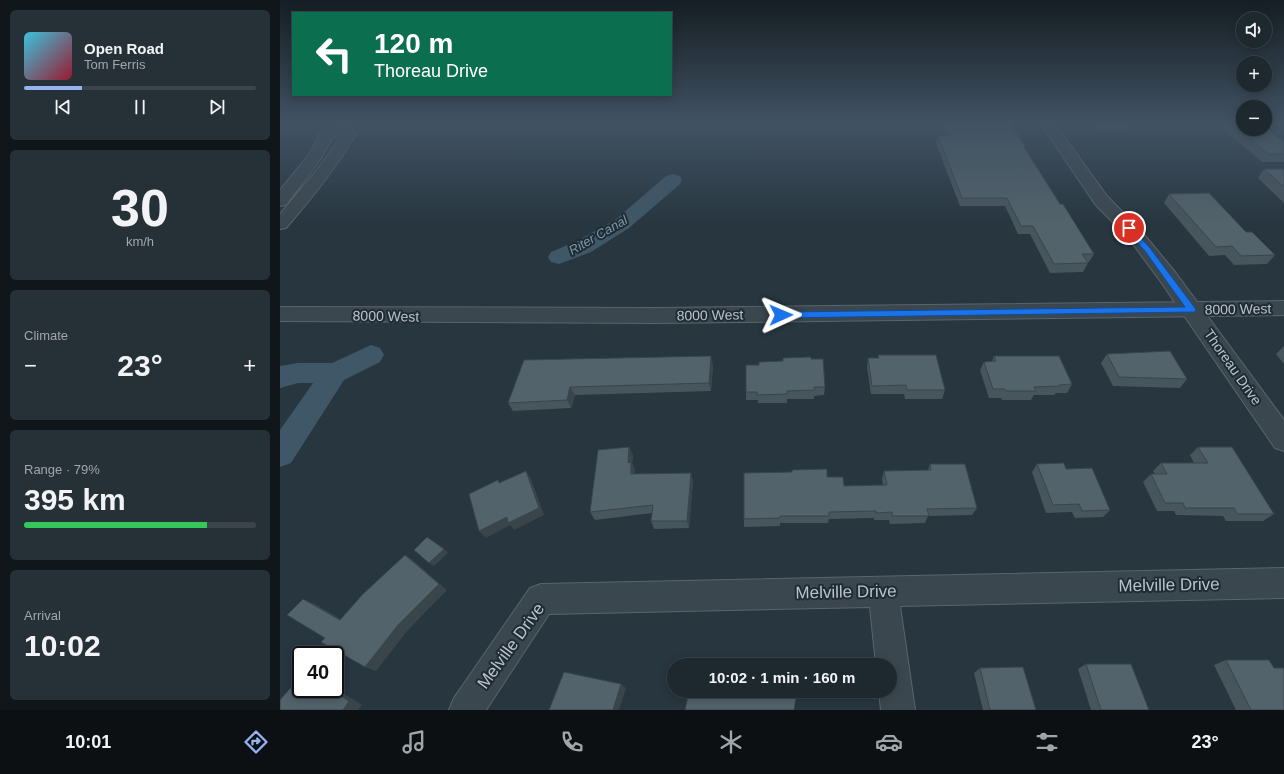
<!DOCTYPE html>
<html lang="en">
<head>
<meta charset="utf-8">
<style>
	:root { --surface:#1d282f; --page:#253037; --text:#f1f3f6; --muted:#a0a6aa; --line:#3b444b; --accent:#95b2f1 }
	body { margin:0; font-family:Helvetica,sans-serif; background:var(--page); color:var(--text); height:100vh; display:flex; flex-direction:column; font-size:15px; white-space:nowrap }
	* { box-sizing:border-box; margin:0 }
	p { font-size:13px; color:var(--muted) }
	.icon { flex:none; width:22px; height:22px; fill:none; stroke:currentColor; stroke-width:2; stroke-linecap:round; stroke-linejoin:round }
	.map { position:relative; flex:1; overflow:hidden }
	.details { display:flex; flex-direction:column; gap:10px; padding:10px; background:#10161a; width:280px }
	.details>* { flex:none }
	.guide { position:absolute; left:12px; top:12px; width:380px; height:84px; border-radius:0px; box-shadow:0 2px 10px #0003,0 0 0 1px var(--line); background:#0b6e4f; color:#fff; overflow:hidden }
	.tools { position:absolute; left:956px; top:12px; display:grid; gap:8px }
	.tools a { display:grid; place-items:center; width:36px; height:36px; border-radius:50%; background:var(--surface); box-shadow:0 2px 10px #0003,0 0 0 1px var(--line); font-size:20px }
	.speed { position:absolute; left:12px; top:646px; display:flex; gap:8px; font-size:20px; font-weight:700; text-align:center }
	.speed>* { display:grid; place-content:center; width:52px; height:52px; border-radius:50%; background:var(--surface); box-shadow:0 2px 10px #0003,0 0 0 1px var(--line); line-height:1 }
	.speed .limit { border:2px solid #111; border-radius:6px; background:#fff; color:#111 }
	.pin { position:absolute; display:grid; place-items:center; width:34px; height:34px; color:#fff; margin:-17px; border:2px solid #fff; border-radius:50%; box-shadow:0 1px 4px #0007 }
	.me { position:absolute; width:44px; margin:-22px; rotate:89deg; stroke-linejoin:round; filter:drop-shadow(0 0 3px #0008) }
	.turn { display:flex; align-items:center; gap:14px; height:84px; padding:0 16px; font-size:18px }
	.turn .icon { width:52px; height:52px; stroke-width:2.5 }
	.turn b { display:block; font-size:28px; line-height:34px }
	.big { font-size:30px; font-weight:600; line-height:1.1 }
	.details .widget { flex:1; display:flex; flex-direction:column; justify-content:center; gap:6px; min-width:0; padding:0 14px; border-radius:6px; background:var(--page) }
	.details .dial { align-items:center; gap:0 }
	.dial b { font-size:52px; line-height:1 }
	.song { display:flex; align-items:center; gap:12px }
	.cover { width:48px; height:48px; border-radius:6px; background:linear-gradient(135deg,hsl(190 70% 55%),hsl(350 70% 35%)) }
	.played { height:4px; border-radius:2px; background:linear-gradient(90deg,var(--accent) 25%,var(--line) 25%) }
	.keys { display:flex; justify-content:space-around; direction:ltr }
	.heat { display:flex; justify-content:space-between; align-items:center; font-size:22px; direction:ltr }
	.charge { height:6px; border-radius:3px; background:linear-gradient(90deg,#34c759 79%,var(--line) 0) }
	.trip { position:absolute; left:387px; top:658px; width:230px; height:40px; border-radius:20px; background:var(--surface); box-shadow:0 2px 10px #0003,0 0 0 1px var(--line); font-weight:600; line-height:40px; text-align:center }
	.dock { display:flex; height:64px; justify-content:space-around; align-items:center; background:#0c1013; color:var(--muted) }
	.dock .icon { width:28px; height:28px }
	.dock .active { color:var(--accent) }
	.dock b { font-size:18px; color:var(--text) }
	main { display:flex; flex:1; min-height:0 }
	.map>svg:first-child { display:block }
</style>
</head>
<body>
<main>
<section class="details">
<div class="widget">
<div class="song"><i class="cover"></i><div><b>Open Road</b><p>Tom Ferris</p></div></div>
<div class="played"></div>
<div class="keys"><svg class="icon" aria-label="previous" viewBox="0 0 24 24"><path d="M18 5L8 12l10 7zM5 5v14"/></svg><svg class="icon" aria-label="pause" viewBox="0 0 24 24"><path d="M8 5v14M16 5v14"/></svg><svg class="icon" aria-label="next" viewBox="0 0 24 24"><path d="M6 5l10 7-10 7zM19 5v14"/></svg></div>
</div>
<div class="widget dial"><b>30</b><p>km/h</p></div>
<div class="widget"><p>Climate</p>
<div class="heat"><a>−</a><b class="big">23°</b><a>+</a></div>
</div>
<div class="widget"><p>Range · 79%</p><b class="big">395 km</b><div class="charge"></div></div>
<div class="widget"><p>Arrival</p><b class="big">10:02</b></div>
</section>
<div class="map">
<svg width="1004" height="710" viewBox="0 0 1004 710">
	<rect width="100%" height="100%" fill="#27363f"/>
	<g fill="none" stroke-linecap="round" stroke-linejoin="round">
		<path fill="#3f5766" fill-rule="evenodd" d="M393,174l7,2 2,4 -2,4 -51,44 -38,24 -32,12 -8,-2 -3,-5 3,-5 24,-10 40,-22 51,-44z
			M91,345l9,3 4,7 -4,7 -36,18 -53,83 -11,4v-37l33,-47h-15l-18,5v-22l18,-3h34z"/>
		<defs>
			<path id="minor" d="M761,124h14l52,72 35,36 33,40 109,148v31l-9,-3 -114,-166 -31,-42 -35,-36z
				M1004,568v30l-384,8 15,104h-34l-2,-19h11v-26h-14l-6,-58 -321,7 -63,96h-37l5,-12 76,-110 11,-4z"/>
			<path id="tertiary" d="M57,124h14l-2,2 7,8c-20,34 -44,64 -70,94l-6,1v-15l40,-48 22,-31 -1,-1 -9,5 -12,21 -34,45 -6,1v-16l28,-34 13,-23z
				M1004,301v14l-627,8 -377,-2v-14l377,1z"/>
		</defs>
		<use href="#minor" stroke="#59656c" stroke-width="2"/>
		<use href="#tertiary" stroke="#59656c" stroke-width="2"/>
		<use href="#minor" fill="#3b474f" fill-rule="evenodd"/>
		<use href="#tertiary" fill="#3b474f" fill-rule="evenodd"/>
	</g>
	<path fill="#47555c" d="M662,124h69l14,23v2l35,55 34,50 -5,8h-2l1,1 -5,9 -33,1 -20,-39h-12l-13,-28h-45l-24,-62 2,-8h8z
		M811,124h41l-3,7h-33z
		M938,124h25l41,18v20h-22z
		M984,169h20v34l-26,-25z
		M889,194l77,38 29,23 -8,9 -33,1 -9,-10 -16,1 -45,-53z
		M1004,346v18l-8,-10z
		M827,354l80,25 -7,9 -67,-2 -12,-23z
		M598,355l67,35 -3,9h-37l-1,-5h-33l-4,-27 1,-9h10z
		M714,356l78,28 -5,9h-11l-2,2h-20l-3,5h-29l-1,-2h-12l-9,-28 4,-8 8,-1z
		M531,359l14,28 -1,8 -10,1v3h-27v4h-29v-3h-12v-8l13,-27 24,-4z
		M244,360l189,5 -2,26 -136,4 -4,13 -58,3 -5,-8z
		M918,447l76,67 -11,7h-37l-3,-5 -47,-1 -2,-4h-17l-14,-29 8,-8h4l-2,-3 8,-8h33l-4,-8z
		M353,455l-1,8 3,7 -1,4 59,7 -4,47 -35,1 -3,-8 1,-8 -57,7 -5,-8z
		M650,464l47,44 -5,7 -44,1 -3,7 -35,1 -1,-4h-15v-2l-45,1 -1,4h-48v3l-36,1v-8l83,-42 17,9 39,-1 -1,-6 2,-8 44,-1z
		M757,464l29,5 44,41 -7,7 -28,1 -3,-6 -26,1 -14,-41z
		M946,660l58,50h-48l-22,-45z
		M806,664l63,46h-58l-13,-41z
		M700,668l56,42h-53l-9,-37z"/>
	<path fill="#3a454b" d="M431,356l2,9 -2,26 -2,-8z
		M290,387l5,8 -4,13 -4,-8z
		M349,447l4,8 -1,8 3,7 -1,12 -3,-8 -3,-11z
		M246,471l5,8 13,36 -30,15 -4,-5 -24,13 -7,-7z
		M411,473l2,8 -4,47 -2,-7z
		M164,549l4,4 -14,13 -5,-3z
		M125,555l9,6 33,29 -39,40 -32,41 -11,-4z
		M23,599l12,5 36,21 -11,-5z
		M341,684l5,4 -7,22h-6z
		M55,688l27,17 -4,5h-15l-13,-21h5z"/>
	<path fill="#53636b" stroke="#3a454b" d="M666,124h65l14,23h-1l36,57h3l31,50h-12l6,9 -34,1 -21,-38h-12l-14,-28h-45l-24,-62h13z
		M953,124h10v5h22v-2l19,15v12h-16z
		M984,169h20v18z
		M929,193l37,39h6l23,23 -34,1 -9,-10 -16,1 -47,-53z
		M890,351l17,28 -68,-2 -12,-23z
		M598,355h58l9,35h-38l-1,-5 -34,1 -4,-28h11z
		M431,356l-2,27 -139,4 -3,13 -59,3 16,-43z
		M714,356h65l13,28 -13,1 1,1 -26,1 2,4h-30l-1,-2h-12l-9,-27 12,-1z
		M531,357v2h12l2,28h-11l1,3 -28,1v3l-30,1v-3h-11v-27h13v-3l24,-1v-3z
		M349,447l-1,16 3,-1v12l60,-1 -4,48h-36l2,-16 -63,7 8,-62z
		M918,447h34l42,67h-37l-3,-6h-49l-2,-5h-18l-14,-29h16l-6,-11h47z
		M784,463l2,6 26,-1 18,42 -28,1 -3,-7 -26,1 -16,-41z
		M650,464h35l12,44 -50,1 2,7h-37v-4l-16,1v-2l-47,1v4h-49v2l-36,1v-46l48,-1v-2l35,-1v8h16l1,9 43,-1 -3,-14 47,-1z
		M246,471l13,37 -31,15 -1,-6 -28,14 -10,-37 29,-14 1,3z
		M147,537l17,12 -15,14 -15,-13z
		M125,555l34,29 -41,41 -33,42 -44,-25 4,-4 -38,-23 16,-16 37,21 22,-25z
		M946,660h43l5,8h10v42h-33z
		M806,664h45l18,46h-48z
		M743,667l13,43h-46l-10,-42z
		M284,672l57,12 -8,26h-64z
		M21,676v13h29l19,12 -6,9h-63v-10z
		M409,691h108l-3,19h-109z"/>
	<linearGradient id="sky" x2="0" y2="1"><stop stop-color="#151e23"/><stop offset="0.55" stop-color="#415263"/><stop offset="1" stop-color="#415263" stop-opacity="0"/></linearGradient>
	<rect width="1004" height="224" fill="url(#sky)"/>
	<path fill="#1a73e8" stroke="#114b97" d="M849,226l2,1 19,21 45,60 1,2 -1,2 -414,6 -4,-3 4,-3 404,-5 -40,-56 -19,-21v-3z"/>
	<g text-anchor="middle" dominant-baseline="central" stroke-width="4" stroke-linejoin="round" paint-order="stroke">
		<g font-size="13" font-style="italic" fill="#7b98aa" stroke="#202c34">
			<text transform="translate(318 235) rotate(-30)">Riter Canal</text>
		</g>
		<g font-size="14" fill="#b8c2c9" stroke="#202c34">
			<text transform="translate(958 309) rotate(-1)">8000 West</text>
			<text transform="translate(430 315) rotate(-1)">8000 West</text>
			<text transform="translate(106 316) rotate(1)">8000 West</text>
			<text transform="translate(953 367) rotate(55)">Thoreau Drive</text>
		</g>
		<g font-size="17" fill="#b8c2c9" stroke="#202c34">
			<text transform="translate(889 585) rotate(-1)">Melville Drive</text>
			<text transform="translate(566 592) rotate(-1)">Melville Drive</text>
			<text transform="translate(231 646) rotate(-54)">Melville Drive</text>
		</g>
	</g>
</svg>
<div class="tools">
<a><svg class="icon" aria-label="sound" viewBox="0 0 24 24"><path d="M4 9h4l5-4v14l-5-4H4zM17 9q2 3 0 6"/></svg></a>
<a>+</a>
<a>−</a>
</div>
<div class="speed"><div class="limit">40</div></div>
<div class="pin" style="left:849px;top:228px;background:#d93025"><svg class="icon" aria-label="arrive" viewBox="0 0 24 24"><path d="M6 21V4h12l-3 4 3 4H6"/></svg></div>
<svg class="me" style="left:501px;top:315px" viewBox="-20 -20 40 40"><path d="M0-17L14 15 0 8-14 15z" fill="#1a73e8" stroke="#fff" stroke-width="4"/></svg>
<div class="trip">10:02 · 1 min · 160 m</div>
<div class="guide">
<div class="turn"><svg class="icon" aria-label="left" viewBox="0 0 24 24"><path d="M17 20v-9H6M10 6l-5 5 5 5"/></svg><div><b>120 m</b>Thoreau Drive</div></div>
</div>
</div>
</main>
<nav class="dock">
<b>10:01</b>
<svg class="icon active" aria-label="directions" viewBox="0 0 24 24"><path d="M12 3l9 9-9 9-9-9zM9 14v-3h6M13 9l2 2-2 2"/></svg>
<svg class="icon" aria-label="music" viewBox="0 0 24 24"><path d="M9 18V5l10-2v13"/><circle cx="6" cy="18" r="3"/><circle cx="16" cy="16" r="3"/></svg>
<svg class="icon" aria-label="phone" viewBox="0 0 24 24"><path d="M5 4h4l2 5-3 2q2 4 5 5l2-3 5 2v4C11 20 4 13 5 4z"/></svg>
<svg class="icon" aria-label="climate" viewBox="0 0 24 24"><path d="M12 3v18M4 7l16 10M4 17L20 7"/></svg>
<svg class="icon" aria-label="car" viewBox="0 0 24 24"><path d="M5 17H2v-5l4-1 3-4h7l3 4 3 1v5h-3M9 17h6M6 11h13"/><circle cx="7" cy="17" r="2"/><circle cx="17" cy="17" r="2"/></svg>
<svg class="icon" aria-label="filters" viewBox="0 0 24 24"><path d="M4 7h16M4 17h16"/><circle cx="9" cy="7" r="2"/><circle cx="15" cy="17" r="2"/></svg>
<b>23°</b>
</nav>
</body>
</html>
